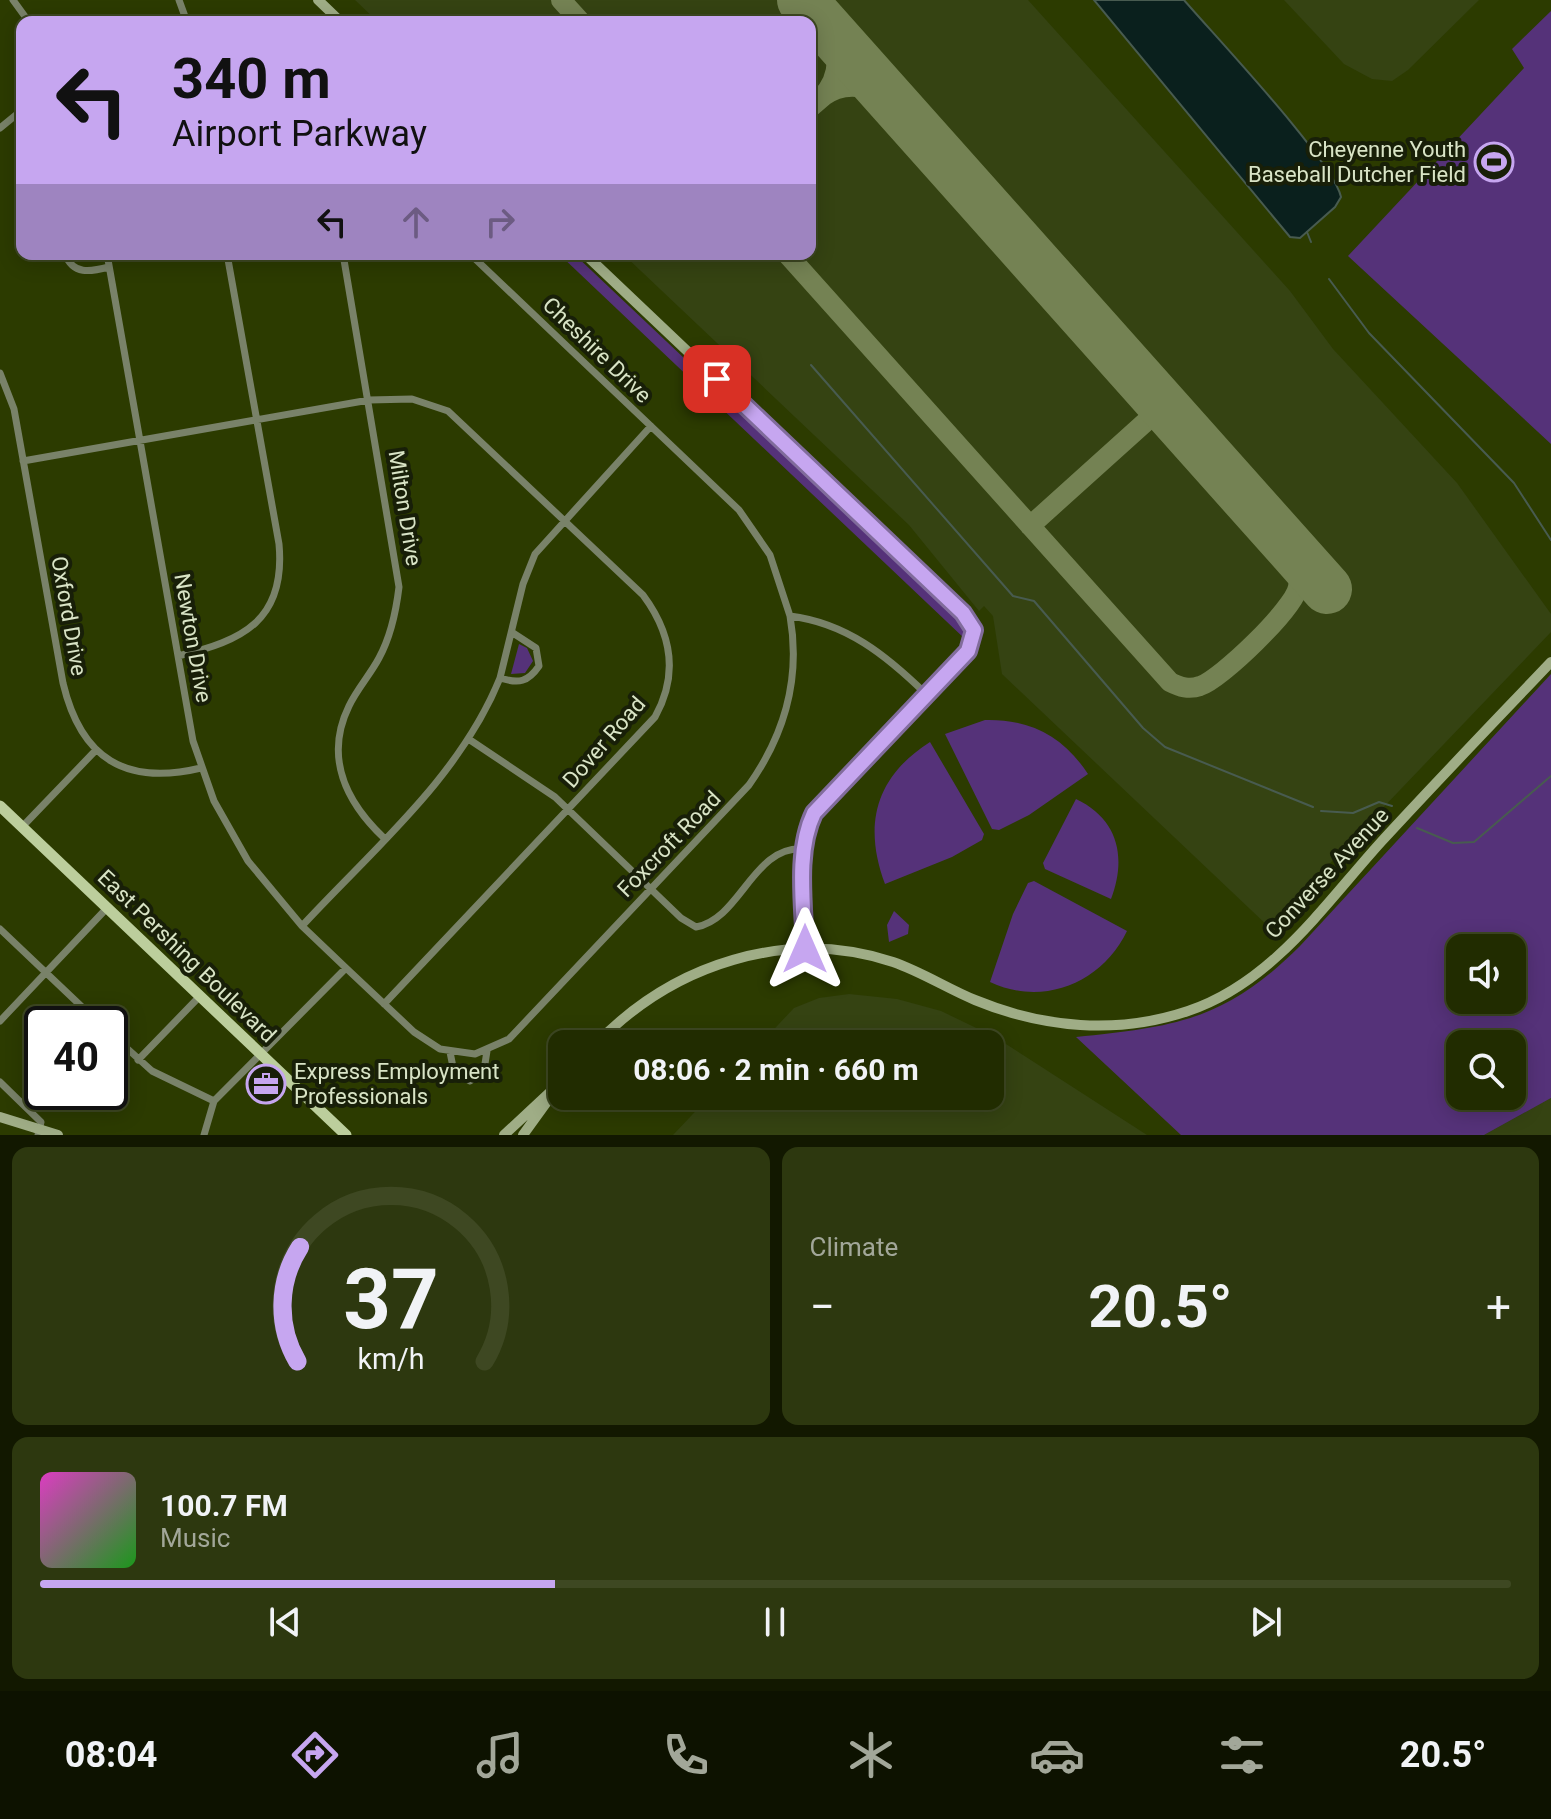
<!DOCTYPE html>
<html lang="en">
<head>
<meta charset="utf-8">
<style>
	:root { --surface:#212c00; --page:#2d380f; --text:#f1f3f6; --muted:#a2a799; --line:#3e4822; --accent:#c6a6f0 }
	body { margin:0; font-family:Roboto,sans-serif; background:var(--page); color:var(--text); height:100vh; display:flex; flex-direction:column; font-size:30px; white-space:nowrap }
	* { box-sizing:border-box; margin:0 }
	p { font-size:26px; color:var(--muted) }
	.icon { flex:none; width:44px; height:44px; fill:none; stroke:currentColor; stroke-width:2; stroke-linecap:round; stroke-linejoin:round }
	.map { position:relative; height:1135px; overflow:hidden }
	.panel { display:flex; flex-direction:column; gap:12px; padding:12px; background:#121800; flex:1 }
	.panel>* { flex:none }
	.hud { position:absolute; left:16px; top:16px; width:800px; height:244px; border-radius:16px; box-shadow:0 4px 20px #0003,0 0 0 2px var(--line); background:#c6a6f0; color:#111; overflow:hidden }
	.fabs { position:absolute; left:1446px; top:934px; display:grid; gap:16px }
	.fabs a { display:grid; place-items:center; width:80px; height:80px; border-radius:16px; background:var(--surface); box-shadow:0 4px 20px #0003,0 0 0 2px var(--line); font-size:40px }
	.speed { position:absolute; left:24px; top:1006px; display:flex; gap:16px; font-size:40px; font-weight:700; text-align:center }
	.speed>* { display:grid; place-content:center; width:104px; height:104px; border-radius:50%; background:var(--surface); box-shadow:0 4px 20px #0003,0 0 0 2px var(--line); line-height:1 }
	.speed .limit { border:4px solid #111; border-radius:12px; background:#fff; color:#111 }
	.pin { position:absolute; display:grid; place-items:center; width:68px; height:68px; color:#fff; margin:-34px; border-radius:16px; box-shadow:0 4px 12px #0006 }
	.me { position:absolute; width:88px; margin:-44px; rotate:0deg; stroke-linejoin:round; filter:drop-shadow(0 0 6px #0008) }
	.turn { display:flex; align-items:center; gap:28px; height:168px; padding:0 24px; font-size:36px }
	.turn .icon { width:104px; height:104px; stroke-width:2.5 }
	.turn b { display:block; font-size:56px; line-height:68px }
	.lanes { display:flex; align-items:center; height:76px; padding:0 24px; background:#0003; justify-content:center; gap:40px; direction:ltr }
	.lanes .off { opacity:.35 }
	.big { font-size:60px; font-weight:700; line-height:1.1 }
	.panel .card { flex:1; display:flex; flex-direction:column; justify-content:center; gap:12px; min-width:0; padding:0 28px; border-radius:16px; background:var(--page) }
	.panel .dial { align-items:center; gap:0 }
	.dial svg { height:208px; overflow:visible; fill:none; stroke:var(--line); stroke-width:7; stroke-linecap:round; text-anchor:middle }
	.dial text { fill:var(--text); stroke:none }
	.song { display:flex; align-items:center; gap:24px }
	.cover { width:96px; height:96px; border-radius:12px; background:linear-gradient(135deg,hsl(310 70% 55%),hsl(120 70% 35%)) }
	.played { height:8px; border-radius:4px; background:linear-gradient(90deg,var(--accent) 35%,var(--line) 35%) }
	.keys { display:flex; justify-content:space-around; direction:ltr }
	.heat { display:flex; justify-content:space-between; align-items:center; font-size:44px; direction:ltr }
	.panel .tiles { flex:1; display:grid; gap:12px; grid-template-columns:1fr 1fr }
	.card:last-child { grid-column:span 2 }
	.trip { position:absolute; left:548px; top:1030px; width:456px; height:80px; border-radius:16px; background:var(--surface); box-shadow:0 4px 20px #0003,0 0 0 2px var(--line); font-weight:700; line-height:80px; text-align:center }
	.tab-bar { display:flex; height:128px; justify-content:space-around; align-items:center; background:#0d1200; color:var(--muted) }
	.tab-bar .icon { width:56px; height:56px }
	.tab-bar .current { color:var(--accent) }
	.tab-bar b { font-size:36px; color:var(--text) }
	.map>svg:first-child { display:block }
</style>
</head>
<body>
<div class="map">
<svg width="1551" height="1135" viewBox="0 0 1551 1135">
	<rect width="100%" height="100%" fill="#2c3b00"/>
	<path fill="#354312" d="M355,0h673l262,291 43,58 124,134 94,131v18l-282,295 -267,-253 -9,-58 -9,-10 -5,5 -70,-86 -286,-271h187v-232h-432z
		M1284,0h195l-71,70 -16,11 -20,-2 -28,-15z
		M849,994l48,5 44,12 54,26 152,98h-474l37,-39h280v-52h-230l34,-36 25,-10z
		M1551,1098v37h-67z"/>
	<path fill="#553279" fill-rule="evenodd" d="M1551,11v433l-203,-188 176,-188 -12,-19z
		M559,254h15l367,347 22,23 2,15z
		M519,644l8,4 6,13 -8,12 -14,1z
		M1551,674v424l-67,37h-303l-105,-98c99,-10 150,-17 224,-91zM1460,948h52v52h-52zM1460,1044h52v52h-52z
		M985,720c45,-1 78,16 103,54l-59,41 -30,15 -7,-1 -47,-95z
		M930,742l54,92 -2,6 -30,17 -67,27c-22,-59 -10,-107 45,-142z
		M1076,799c42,20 51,58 35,100l-66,-30 -2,-6z
		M1034,881l93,50c-25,52 -84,76 -137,51l23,-68 15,-31z
		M894,911l15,14 -1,9 -19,8 -2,-17z"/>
	<path fill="#0a201d" stroke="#485b50" stroke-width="2" d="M1094,0h90c30,35 150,162 157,197l-6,10 -35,31 -10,-1z"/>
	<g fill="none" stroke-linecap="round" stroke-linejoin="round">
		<path stroke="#485b50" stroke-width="2" d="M1307,232l4,10
			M1329,279l40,54 145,150 37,57
			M811,365l202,231 21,5 109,127 22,19 148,60
			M1321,811l32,2 26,-11 13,4
			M1417,828l36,15 21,-1 77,-66"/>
		<path stroke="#748253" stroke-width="20" d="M561,0l20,22
			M822,97c20,-23 18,-46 3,-71
			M822,97c24,-17 48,-11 71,5
			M810,108l50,-43
			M787,254l383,428c10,5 19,8 30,4 20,-6 95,-78 98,-99 4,-20 -7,-35 -18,-50
			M1030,526l121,-109 4,-18 -8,-13"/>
		<path stroke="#748253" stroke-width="50" d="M802,0l525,589"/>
		<path stroke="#798269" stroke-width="7" d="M13,0l16,22
			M179,0l8,22
			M0,128l22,-18
			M65,254c8,21 25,18 44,13
			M107,254l86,487 21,60 34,60 54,65 44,42 68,64 26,17 35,5 34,-15 240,-254c36,-51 52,-106 41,-169
			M343,254l56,333c-3,25 -8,49 -20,71 -9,17 -22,31 -30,48 -25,51 -3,96 35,132
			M470,254l269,256 31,45 20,61c56,7 96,39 136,78
			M0,373l14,36 49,274c18,76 63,103 138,85
			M23,461l346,-61 43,-1 36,12 195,184c29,39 36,79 12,122l-271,287
			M178,656c65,-15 108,-36 101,-112l-52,-290
			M500,678l23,-94 12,-30 116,-128
			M470,740l85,57 126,121 15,9c45,-8 57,-82 108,-78
			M22,827l74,-77
			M302,926c71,-77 158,-149 198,-248 19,6 28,4 39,-12l-3,-18 -23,-15
			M0,929l100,95
			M0,1021l107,-113
			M110,1033l42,38 62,30
			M450,1052l4,20 16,9 14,-11 3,-19
			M138,1060l62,-64
			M0,1082l41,40 -3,13
			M204,1135l10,-34 132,-133"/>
		<path stroke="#9fad86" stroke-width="10" d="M318,0l23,22
			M585,254l374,355 14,19 -5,23 -154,162c-19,39 -10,93 -9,136
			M596,1044c77,-80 190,-117 297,-82 29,10 55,27 82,38 68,28 142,35 213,11 84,-28 136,-106 193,-169 56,-61 113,-120 170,-180
			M0,1117l58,18
			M504,1135l58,-54
			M523,1135l31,-43"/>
		<path stroke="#bcce9c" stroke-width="11" d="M0,806l346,329"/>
	</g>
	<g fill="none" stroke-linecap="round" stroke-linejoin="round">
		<defs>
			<path id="route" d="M717,379l246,234 11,17 -6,21 -154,162c-19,39 -10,94 -9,136"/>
		</defs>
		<use href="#route" stroke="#816c9c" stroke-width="20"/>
		<use href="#route" stroke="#c6a6f0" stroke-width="14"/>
	</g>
	<defs>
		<symbol id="stadium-ring" viewBox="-11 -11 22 22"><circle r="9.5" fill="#181f08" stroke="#c6a6f0" stroke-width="1.5"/><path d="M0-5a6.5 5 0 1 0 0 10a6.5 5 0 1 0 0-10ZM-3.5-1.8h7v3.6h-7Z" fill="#c6a6f0"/></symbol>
		<symbol id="office-ring" viewBox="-11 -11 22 22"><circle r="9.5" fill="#181f08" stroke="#c6a6f0" stroke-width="1.5"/><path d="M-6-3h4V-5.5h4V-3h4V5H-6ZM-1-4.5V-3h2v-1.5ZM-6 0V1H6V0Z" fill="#c6a6f0"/></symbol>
	</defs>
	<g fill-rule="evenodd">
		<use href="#stadium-ring" x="1472" y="140" width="44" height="44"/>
		<use href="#office-ring" x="244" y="1062" width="44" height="44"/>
	</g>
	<g text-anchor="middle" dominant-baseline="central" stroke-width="8" stroke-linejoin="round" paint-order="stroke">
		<g font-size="22" fill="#d9e4c6" stroke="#181f08" text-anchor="end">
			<text x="1466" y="149">Cheyenne Youth<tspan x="1466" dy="25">Baseball Dutcher Field</tspan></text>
			<text x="294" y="1071" text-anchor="start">Express Employment<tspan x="294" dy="25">Professionals</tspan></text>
		</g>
		<g font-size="22" fill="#d9e4c6" stroke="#181f08">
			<text transform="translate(597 350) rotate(44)">Cheshire Drive</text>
			<text transform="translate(405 508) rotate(81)">Milton Drive</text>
			<text transform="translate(69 616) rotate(80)">Oxford Drive</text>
			<text transform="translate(193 638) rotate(80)">Newton Drive</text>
			<text transform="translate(604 742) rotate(-49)">Dover Road</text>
			<text transform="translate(669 844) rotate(-46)">Foxcroft Road</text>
			<text transform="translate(1327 873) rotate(-47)">Converse Avenue</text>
			<text transform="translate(187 956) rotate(44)">East Pershing Boulevard</text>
		</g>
	</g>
</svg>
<div class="fabs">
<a><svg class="icon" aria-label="sound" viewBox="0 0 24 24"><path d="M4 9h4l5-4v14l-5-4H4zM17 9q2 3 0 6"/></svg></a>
<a><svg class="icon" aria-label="search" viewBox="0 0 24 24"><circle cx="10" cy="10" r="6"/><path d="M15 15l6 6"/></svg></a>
</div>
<div class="speed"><div class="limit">40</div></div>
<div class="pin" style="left:717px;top:379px;background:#d93025"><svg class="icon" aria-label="arrive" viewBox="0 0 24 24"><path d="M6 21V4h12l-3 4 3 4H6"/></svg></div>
<svg class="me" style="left:805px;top:949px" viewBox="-20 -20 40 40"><path d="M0-17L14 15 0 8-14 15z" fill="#c6a6f0" stroke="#fff" stroke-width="4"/></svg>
<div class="trip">08:06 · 2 min · 660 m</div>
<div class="hud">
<div class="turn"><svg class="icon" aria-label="left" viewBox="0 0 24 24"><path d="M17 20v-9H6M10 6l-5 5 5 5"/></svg><div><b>340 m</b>Airport Parkway</div></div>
<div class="lanes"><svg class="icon" aria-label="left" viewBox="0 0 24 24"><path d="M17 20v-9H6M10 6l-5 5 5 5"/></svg><svg class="icon off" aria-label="ahead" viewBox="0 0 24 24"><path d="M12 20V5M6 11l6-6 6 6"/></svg><svg class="icon off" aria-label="right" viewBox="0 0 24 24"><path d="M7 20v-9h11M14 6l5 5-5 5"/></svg></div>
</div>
</div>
<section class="panel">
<div class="tiles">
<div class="card dial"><svg viewBox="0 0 100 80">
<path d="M14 69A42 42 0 1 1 86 69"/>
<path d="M14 69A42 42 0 0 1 15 25" stroke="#c6a6f0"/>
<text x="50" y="56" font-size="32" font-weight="700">37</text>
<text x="50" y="72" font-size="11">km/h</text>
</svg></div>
<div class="card"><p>Climate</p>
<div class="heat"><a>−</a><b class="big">20.5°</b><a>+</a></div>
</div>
<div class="card">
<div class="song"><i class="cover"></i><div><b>100.7 FM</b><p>Music</p></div></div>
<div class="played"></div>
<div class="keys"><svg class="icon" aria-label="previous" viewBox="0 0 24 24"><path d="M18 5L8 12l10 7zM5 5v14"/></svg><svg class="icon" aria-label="pause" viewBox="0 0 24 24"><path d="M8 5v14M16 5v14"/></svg><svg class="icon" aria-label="next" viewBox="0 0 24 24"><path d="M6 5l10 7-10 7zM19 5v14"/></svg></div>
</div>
</div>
</section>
<nav class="tab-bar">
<b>08:04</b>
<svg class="icon current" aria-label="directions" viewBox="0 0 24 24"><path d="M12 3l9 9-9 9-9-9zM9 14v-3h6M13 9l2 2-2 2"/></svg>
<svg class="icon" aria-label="music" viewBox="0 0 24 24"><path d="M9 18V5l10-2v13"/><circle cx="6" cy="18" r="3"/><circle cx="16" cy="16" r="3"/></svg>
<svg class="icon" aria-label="phone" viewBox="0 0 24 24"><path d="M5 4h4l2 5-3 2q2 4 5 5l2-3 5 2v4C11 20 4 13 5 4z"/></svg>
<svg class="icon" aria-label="climate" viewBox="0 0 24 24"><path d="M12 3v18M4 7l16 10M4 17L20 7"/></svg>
<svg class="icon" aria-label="car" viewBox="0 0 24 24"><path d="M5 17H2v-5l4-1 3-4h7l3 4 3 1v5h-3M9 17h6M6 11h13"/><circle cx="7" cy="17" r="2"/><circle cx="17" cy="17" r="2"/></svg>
<svg class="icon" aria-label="filters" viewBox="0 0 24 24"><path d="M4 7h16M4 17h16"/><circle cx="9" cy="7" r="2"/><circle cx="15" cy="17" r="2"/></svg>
<b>20.5°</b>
</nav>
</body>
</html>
